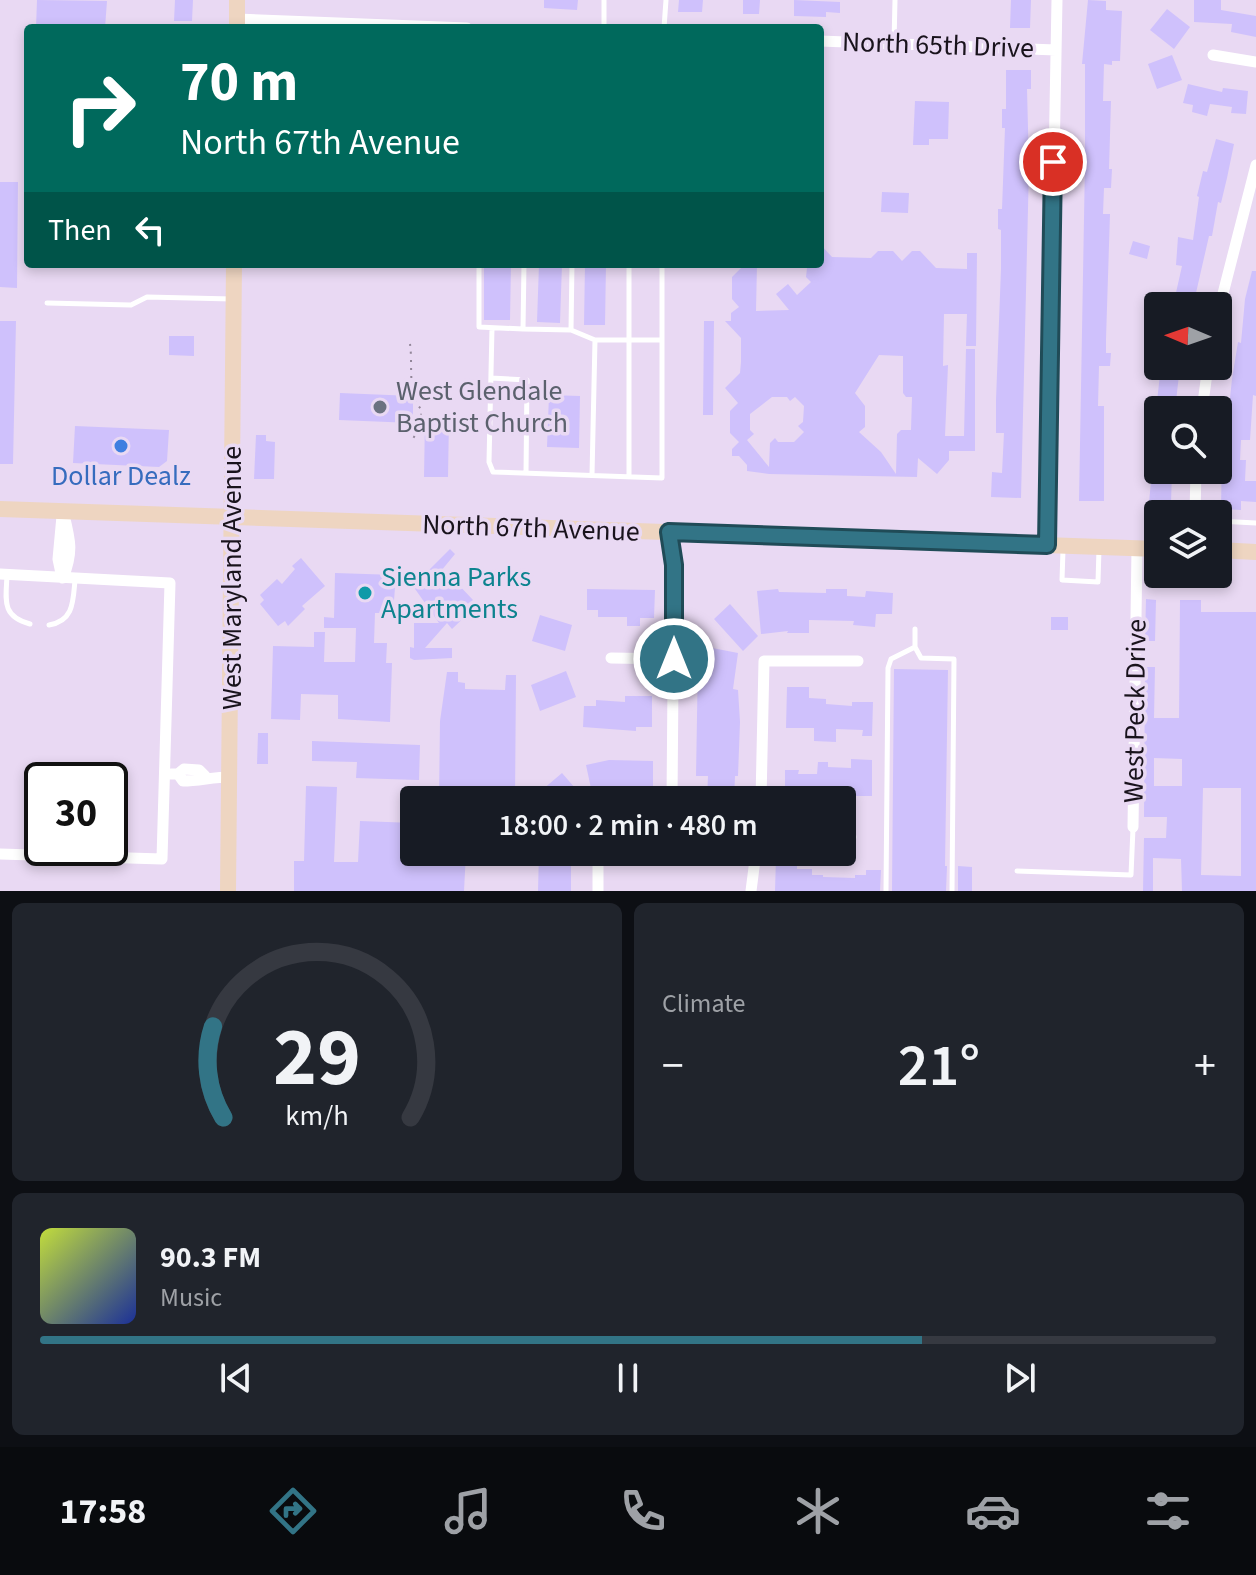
<!DOCTYPE html>
<html lang="en">
<head>
<meta charset="utf-8">
<style>
	:root { --surface:#171b24; --page:#20242c; --text:#f1f3f6; --muted:#9ea1a6; --line:#363941; --accent:#327486 }
	body { margin:0; font-family:"Source Sans 3",sans-serif; background:var(--page); color:var(--text); height:100vh; display:flex; flex-direction:column; font-size:30px; white-space:nowrap }
	* { box-sizing:border-box; margin:0 }
	p { font-size:26px; color:var(--muted) }
	.icon { flex:none; width:44px; height:44px; fill:none; stroke:currentColor; stroke-width:2; stroke-linecap:round; stroke-linejoin:round }
	.map { position:relative; height:891px; overflow:hidden }
	.details { display:flex; flex-direction:column; gap:12px; padding:12px; background:#0d0f14; flex:1 }
	.details>* { flex:none }
	.top-card { position:absolute; left:24px; top:24px; width:800px; height:244px; border-radius:8px; box-shadow:0 4px 12px #0003; background:#00695c; color:#fff; overflow:hidden }
	.needle { width:52px; rotate:272deg }
	.tools { position:absolute; left:1144px; top:292px; display:grid; gap:16px }
	.tools a { display:grid; place-items:center; width:88px; height:88px; border-radius:8px; background:var(--surface); box-shadow:0 4px 12px #0003; font-size:40px }
	.speed { position:absolute; left:24px; top:762px; display:flex; gap:16px; font-size:40px; font-weight:700; text-align:center }
	.speed>* { display:grid; place-content:center; width:104px; height:104px; border-radius:50%; background:var(--surface); box-shadow:0 4px 12px #0003; line-height:1 }
	.speed .limit { border:4px solid #111; border-radius:12px; background:#fff; color:#111 }
	.pin { position:absolute; display:grid; place-items:center; width:68px; height:68px; color:#fff; margin:-34px; border:4px solid #fff; border-radius:50%; box-shadow:0 2px 8px #0007 }
	.me { position:absolute; width:88px; margin:-44px; rotate:0deg; stroke-linejoin:round; filter:drop-shadow(0 0 6px #0008) }
	.turn { display:flex; align-items:center; gap:28px; height:168px; padding:0 24px; font-size:36px }
	.turn .icon { width:104px; height:104px; stroke-width:2.5 }
	.turn b { display:block; font-size:56px; line-height:68px }
	.then { display:flex; align-items:center; height:76px; padding:0 24px; background:#0003; gap:16px; font-size:30px }
	.big { font-size:60px; font-weight:600; line-height:1.1 }
	.details .tile { flex:1; display:flex; flex-direction:column; justify-content:center; gap:12px; min-width:0; padding:0 28px; border-radius:12px; background:var(--page) }
	.details .dial { align-items:center; gap:0 }
	.dial svg { height:208px; overflow:visible; fill:none; stroke:var(--line); stroke-width:7; stroke-linecap:round; text-anchor:middle }
	.dial text { fill:var(--text); stroke:none }
	.song { display:flex; align-items:center; gap:24px }
	.cover { width:96px; height:96px; border-radius:12px; background:linear-gradient(135deg,hsl(70 70% 55%),hsl(230 70% 35%)) }
	.played { height:8px; border-radius:4px; background:linear-gradient(90deg,var(--accent) 75%,var(--line) 75%) }
	.keys { display:flex; justify-content:space-around; direction:ltr }
	.heat { display:flex; justify-content:space-between; align-items:center; font-size:44px; direction:ltr }
	.details .tiles { flex:1; display:grid; gap:12px; grid-template-columns:1fr 1fr }
	.tile:last-child { grid-column:span 2 }
	.trip { position:absolute; left:400px; top:786px; width:456px; height:80px; border-radius:8px; background:var(--surface); box-shadow:0 4px 12px #0003; font-weight:600; line-height:80px; text-align:center }
	.tabs { display:flex; height:128px; justify-content:space-around; align-items:center; background:#090b0e; color:var(--muted) }
	.tabs .icon { width:56px; height:56px }
	.tabs .current { color:var(--accent) }
	.tabs b { font-size:36px; color:var(--text) }
	.map>svg:first-child { display:block }
</style>
</head>
<body>
<div class="map">
<svg width="1256" height="891" viewBox="0 0 1256 891">
	<rect width="100%" height="100%" fill="#e9d9f3"/>
	<path fill="#cfc1fc" fill-rule="evenodd" d="M37,0l70,1 -2,27h-69z
		M175,0h18l-1,21h-18z
		M544,0h34l-1,10 -33,-2z
		M679,0h24l-1,12h-24z
		M743,0h17l-1,14h-16z
		M794,0l46,2v11l-14,-1v5l-32,-1z
		M1011,0h20l-1,28h-20z
		M1088,0l18,1v9l16,1 -2,50h-8v4l-8,-1 -1,37h8l-2,68h3l-1,19h-7l-1,26h7l-4,125v14h5l-1,13h-11l-1,40h6v95h-25l6,-339v-98h-3z
		M1194,0h27v10l35,6v21l-25,-5 1,-8 -38,-2z
		M1167,9l23,18 -16,22 -24,-19z
		M1172,55l10,25 -25,9 -9,-25z
		M1006,70h25v19h-4l2,78 -8,331 -30,-1 1,-25 10,1 2,-40h-8v-33l5,-131v-39l-3,-1v-20h4l3,-81h-3v-19h4z
		M1188,84l34,8 1,-4 25,3 -2,23 -15,-1 1,-6 -22,-3 -3,12 -15,-4 1,-7 -10,-2z
		M915,101l34,1 -1,37h-19v6h-16z
		M1216,139l18,5 -7,34 -6,25 -3,-1 -6,34h-3l-16,70h-20l9,-40 -6,-1 2,-28 15,3 6,-43 -2,-1 6,-25 4,1z
		M0,182h18l-1,106 -17,-1z
		M882,192l27,1 -1,20 -27,-1z
		M1133,241l17,5 -3,13 -18,-5z
		M820,244l12,13 39,1 7,-7h15l9,10 10,-10h8l16,17 31,1v-16h10l-1,93h-10l1,-32h-23l-1,52 5,-1 -3,71h19l2,-87h9v102h-26v9l-12,14 -19,-16 -1,19 -148,-3 -22,-3v-6l-8,-9h-7v-7l7,-7 -9,-9v-22l8,-8 -13,-15 15,-15 1,-11v-24l-16,-17h6v-8l8,-6 -7,-8v-22l13,-13h12l-1,47 33,-1 -13,-16 12,-10 9,11 14,-13 -5,-5 1,-9 4,-4h9zM879,355l24,1v37l3,4h6l-1,33h-10l-4,4 -1,40 -15,-22 -22,-20 6,-5v-21l-10,-13zM772,397h15l3,4 5,-4 9,9 -1,16 -5,4 6,6 -10,10h-16l-3,-4 -5,5 -1,24 -22,-27 7,-6 -4,-4v-16z
		M484,264h27l-1,56h-26z
		M539,264h23l-2,59 -23,-1z
		M585,264h21l-1,61h-21z
		M1252,271h4v125l-3,-1 -3,45h-9l-1,20h6l-1,21h11v21l-15,-1v9l-20,-1 1,-63h3l7,-67 6,-37 3,1 4,-44z
		M0,321h16l-3,143h-13z
		M704,321h10l-1,94h-10z
		M169,336h25v20l-25,-1z
		M1161,366h19l-5,44h-19z
		M340,393l73,3v27l-74,-3z
		M549,395l31,1 -1,52 -32,-1z
		M425,418l24,1 -1,58h-24z
		M75,426l94,4 -2,31 -8,6 -86,-4z
		M256,435h10v6l9,1 -1,37h-20z
		M1152,470h20l-1,34 -22,-1z
		M450,549l5,5 -14,17 13,13 2,-2 17,18 -3,3 4,5 -22,21 -5,-6 -22,25h27v10l-38,2 -4,-2v-11l4,1v-25h25l-26,-37z
		M301,558l24,28 -23,20 3,3 -17,17 -3,-5 -7,5 -18,-22 4,-4 -4,-5 17,-16 5,5 13,-15 -3,-3z
		M335,573l61,2 -3,38h-18l-1,30h13l-1,20h6l-2,59 -52,-3v-24l-37,-1 -1,26 -29,-1 2,-73 41,1v-15h11l-1,30h31l1,-34h-32v-11l10,1z
		M587,589l68,1 -1,28h-14v8h-13v-9h-29v-7h-11z
		M778,589l1,3 47,1v-4h21v7l18,1 1,-6 27,2 -1,21h-16l-1,13 -22,-2 1,-4 -45,-1v13h-22l1,-2 -27,3 -4,-43z
		M1146,599l10,1 -1,41h-10z
		M1180,600h21v12h55v279h-74l-1,-32 -28,-1v33h-10l1,-53h22l1,-21h-23l1,-150h10l-1,51h25zM1154,758l28,1v27h-28zM1203,788h38v88l-40,-1z
		M730,604l28,32 -15,15 -29,-32z
		M540,615l32,10 -7,26 -33,-10z
		M1051,617h17v13h-17z
		M697,645l41,8 -5,36 5,1 2,32 -2,54h-3l-1,24h-27l1,-24h-12l2,-118h-3z
		M894,669l54,1 -3,196h2l-1,25h-54z
		M566,671l10,26 -36,14 -9,-26z
		M447,672h11v10l7,1v6l40,1 1,-15h10l-1,125h-76l1,-79z
		M787,687h22v11l17,1v5l26,2v-4h21l-1,34h-10l1,-6 -27,-1v13l-22,-1v-13h-28z
		M625,696h27v31h-16v4l-53,-4 1,-21h12v-6l29,2z
		M258,733h10v31h-11z
		M312,741l108,4 -1,35 -63,-2 1,-16 -45,-1z
		M851,759l21,1v36h-65v4h-22v-30h14l-1,4h19l1,-12h10v5l23,1z
		M609,760l44,1v30h-13v6h-14v-10l-34,6 -6,-28z
		M562,773l20,23 -5,4h-26l-9,-10z
		M306,786l31,1 -3,75h24l2,-41 54,2v29h4v10h19l1,-10h28l-2,39h-170v-30h10z
		M539,852h26v14h6v25h-33z
		M776,858h10v5h11v6h15v6h11v2l32,1v-3h11v-5h15l-1,21h-105z
		M958,866l14,1v24h-14z"/>
	<g fill="none" stroke-linecap="round" stroke-linejoin="round">
		<path stroke="#928699" stroke-width="2" stroke-dasharray="2 6" stroke-linecap="butt" d="M410,344c3,20 -3,50 11,65v17l-9,14"/>
		<path stroke="#fff" stroke-width="5" d="M604,28v-28
			M664,28l2,-28
			M894,43l1,-43
			M479,264v63l44,2 1,-65
			M47,303l84,2 16,-8 85,2
			M492,328l-3,134 4,10 169,6v-214
			M523,329l48,1 1,-66
			M571,330l24,10 -3,135
			M595,340h67
			M491,378l36,2 -1,93
			M629,476v-212
			M1218,521l38,2
			M1063,550l-1,30 36,2 1,-33
			M7,575c-1,25 -6,41 23,49
			M49,625c25,-4 24,-24 26,-45
			M915,647v-18
			M1017,871l114,4 2,-47
			M886,891l2,-223 3,-9 24,-12 6,11 33,1 -2,232"/>
		<path stroke="#fff" stroke-width="11" d="M237,19l230,9
			M820,41l236,9
			M1213,55l43,7
			M1218,313l38,-148
			M1202,410l6,-44
			M1195,514l1,-44
			M62,516l-4,43 4,19
			M669,532l5,33 -2,235
			M1047,545l10,-545
			M0,574l170,9 -8,276 -162,-5
			M63,578c11,-27 7,-39 0,-67
			M611,658l63,1
			M171,774h7l6,-5 15,1 6,6
			M178,774l5,7c16,0 30,-4 47,-4
			M761,800l3,-139h94
			M1133,827l4,-279
			M842,837h9
			M598,891v-39
			M751,891l5,-39"/>
		<path stroke="#eed5c1" stroke-width="16" d="M237,28v-28
			M0,509l1158,40
			M1218,550l38,2
			M228,891l6,-627"/>
	</g>
	<g fill="none" stroke-linecap="round" stroke-linejoin="round">
		<defs>
			<path id="route" d="M674,659v-94l-5,-33 378,13 6,-383"/>
		</defs>
		<use href="#route" stroke="#204b57" stroke-width="20"/>
		<use href="#route" stroke="#327486" stroke-width="14"/>
	</g>
	<circle fill="#6b7280" stroke="#e9d9f3" stroke-width="3" cx="380" cy="407" r="8"/>
	<circle fill="#3f7fe0" stroke="#e9d9f3" stroke-width="3" cx="121" cy="446" r="8"/>
	<circle fill="#0f9aa8" stroke="#e9d9f3" stroke-width="3" cx="365" cy="593" r="8"/>
	<g text-anchor="middle" dominant-baseline="central" stroke-width="7" stroke-linejoin="round" paint-order="stroke">
		<g font-size="28" fill="#19131c" stroke="#e9d9f3">
			<text transform="translate(938 45) rotate(2)">North 65th Drive</text>
			<text transform="translate(531 528) rotate(2)">North 67th Avenue</text>
			<text transform="translate(232 578) rotate(-90)">West Maryland Avenue</text>
			<text transform="translate(1135 711) rotate(-89)">West Peck Drive</text>
		</g>
		<g font-size="28" fill="#5b616d" stroke="#e9d9f3" text-anchor="start">
			<text x="396" y="391">West Glendale<tspan x="396" dy="32">Baptist Church</tspan></text>
		</g>
		<g font-size="28" fill="#366cbe" stroke="#e9d9f3">
			<text x="121" y="476">Dollar Dealz</text>
		</g>
		<g font-size="28" fill="#0d838f" stroke="#e9d9f3" text-anchor="start">
			<text x="381" y="577">Sienna Parks<tspan x="381" dy="32">Apartments</tspan></text>
		</g>
	</g>
</svg>
<div class="tools">
<a><svg class="needle" viewBox="-14 -14 28 28"><path d="M0-13l5 13h-10z" fill="#e53935"/><path d="M0 13l5-13h-10z" fill="#9ea1a6"/></svg></a>
<a><svg class="icon" aria-label="search" viewBox="0 0 24 24"><circle cx="10" cy="10" r="6"/><path d="M15 15l6 6"/></svg></a>
<a><svg class="icon" aria-label="layers" viewBox="0 0 24 24"><path d="M12 4l9 5-9 5-9-5zM3 14l9 5 9-5"/></svg></a>
</div>
<div class="speed"><div class="limit">30</div></div>
<div class="pin" style="left:1053px;top:162px;background:#d93025"><svg class="icon" aria-label="arrive" viewBox="0 0 24 24"><path d="M6 21V4h12l-3 4 3 4H6"/></svg></div>
<svg class="me" style="left:674px;top:659px" viewBox="-20 -20 40 40"><circle r="17" fill="#327486" stroke="#fff" stroke-width="3"/><path d="M0-11L8 9 0 5-8 9z" fill="#fff"/></svg>
<div class="trip">18:00 · 2 min · 480 m</div>
<div class="top-card">
<div class="turn"><svg class="icon" aria-label="right" viewBox="0 0 24 24"><path d="M7 20v-9h11M14 6l5 5-5 5"/></svg><div><b>70 m</b>North 67th Avenue</div></div>
<div class="then">Then<svg class="icon" aria-label="left" viewBox="0 0 24 24"><path d="M17 20v-9H6M10 6l-5 5 5 5"/></svg></div>
</div>
</div>
<section class="details">
<div class="tiles">
<div class="tile dial"><svg viewBox="0 0 100 80">
<path d="M14 69A42 42 0 1 1 86 69"/>
<path d="M14 69A42 42 0 0 1 10 34" stroke="#327486"/>
<text x="50" y="56" font-size="32" font-weight="700">29</text>
<text x="50" y="72" font-size="11">km/h</text>
</svg></div>
<div class="tile"><p>Climate</p>
<div class="heat"><a>−</a><b class="big">21°</b><a>+</a></div>
</div>
<div class="tile">
<div class="song"><i class="cover"></i><div><b>90.3 FM</b><p>Music</p></div></div>
<div class="played"></div>
<div class="keys"><svg class="icon" aria-label="previous" viewBox="0 0 24 24"><path d="M18 5L8 12l10 7zM5 5v14"/></svg><svg class="icon" aria-label="pause" viewBox="0 0 24 24"><path d="M8 5v14M16 5v14"/></svg><svg class="icon" aria-label="next" viewBox="0 0 24 24"><path d="M6 5l10 7-10 7zM19 5v14"/></svg></div>
</div>
</div>
</section>
<nav class="tabs">
<b>17:58</b>
<svg class="icon current" aria-label="directions" viewBox="0 0 24 24"><path d="M12 3l9 9-9 9-9-9zM9 14v-3h6M13 9l2 2-2 2"/></svg>
<svg class="icon" aria-label="music" viewBox="0 0 24 24"><path d="M9 18V5l10-2v13"/><circle cx="6" cy="18" r="3"/><circle cx="16" cy="16" r="3"/></svg>
<svg class="icon" aria-label="phone" viewBox="0 0 24 24"><path d="M5 4h4l2 5-3 2q2 4 5 5l2-3 5 2v4C11 20 4 13 5 4z"/></svg>
<svg class="icon" aria-label="climate" viewBox="0 0 24 24"><path d="M12 3v18M4 7l16 10M4 17L20 7"/></svg>
<svg class="icon" aria-label="car" viewBox="0 0 24 24"><path d="M5 17H2v-5l4-1 3-4h7l3 4 3 1v5h-3M9 17h6M6 11h13"/><circle cx="7" cy="17" r="2"/><circle cx="17" cy="17" r="2"/></svg>
<svg class="icon" aria-label="filters" viewBox="0 0 24 24"><path d="M4 7h16M4 17h16"/><circle cx="9" cy="7" r="2"/><circle cx="15" cy="17" r="2"/></svg>
</nav>
</body>
</html>
